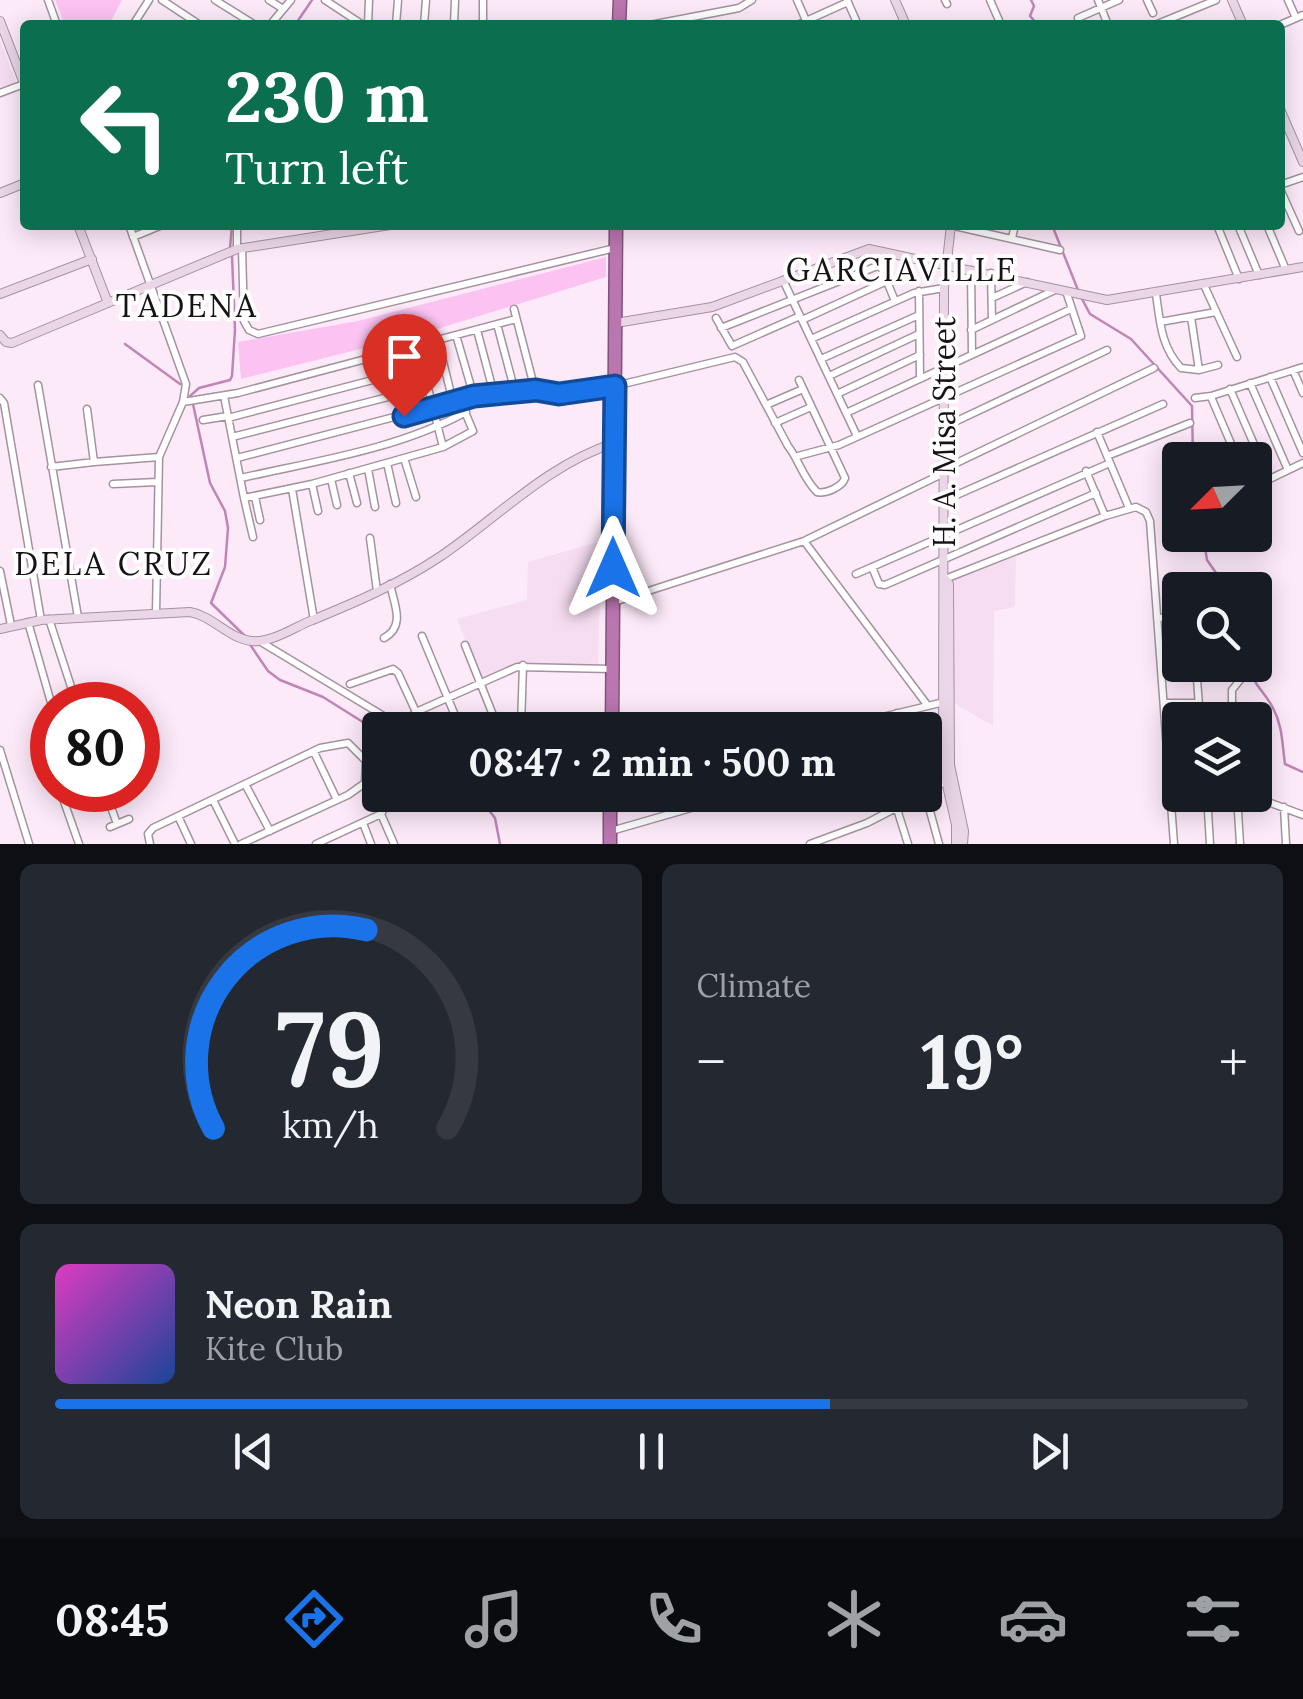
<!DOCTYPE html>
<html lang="en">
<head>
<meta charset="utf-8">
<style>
	:root { --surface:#171b24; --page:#242831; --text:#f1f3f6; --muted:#9ea1a6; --line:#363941; --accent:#1a73e8 }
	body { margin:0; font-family:Lora,serif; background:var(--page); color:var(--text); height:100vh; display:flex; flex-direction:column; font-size:38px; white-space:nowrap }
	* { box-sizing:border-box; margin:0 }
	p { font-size:32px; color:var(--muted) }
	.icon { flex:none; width:55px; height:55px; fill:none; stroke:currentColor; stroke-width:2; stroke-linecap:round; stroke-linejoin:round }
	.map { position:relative; height:844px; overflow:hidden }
	.sheet { display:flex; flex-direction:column; gap:20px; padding:20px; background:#0d0f14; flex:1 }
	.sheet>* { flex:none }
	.hud { position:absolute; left:20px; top:20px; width:1265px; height:210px; border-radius:10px; box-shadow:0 5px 25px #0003; background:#0b6e4f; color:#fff; overflow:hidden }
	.needle { width:65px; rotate:246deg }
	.controls { position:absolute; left:1162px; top:442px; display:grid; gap:20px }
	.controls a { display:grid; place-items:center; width:110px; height:110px; border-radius:10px; background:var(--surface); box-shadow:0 5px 25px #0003; font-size:50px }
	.speed { position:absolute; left:30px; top:682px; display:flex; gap:20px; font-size:50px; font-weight:700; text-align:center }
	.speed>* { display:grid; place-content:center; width:130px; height:130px; border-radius:50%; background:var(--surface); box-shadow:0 5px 25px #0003; line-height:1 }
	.speed .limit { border:15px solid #d22; background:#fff; color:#111 }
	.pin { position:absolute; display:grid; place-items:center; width:85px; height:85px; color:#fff; margin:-102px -42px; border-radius:50% 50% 50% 0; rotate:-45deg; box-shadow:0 0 10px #0007 }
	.pin .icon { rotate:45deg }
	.me { position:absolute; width:110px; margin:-55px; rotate:0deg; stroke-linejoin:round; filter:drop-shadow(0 0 8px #0008) }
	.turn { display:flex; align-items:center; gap:35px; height:210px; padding:0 40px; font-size:45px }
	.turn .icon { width:130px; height:130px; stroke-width:2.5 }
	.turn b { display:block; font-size:70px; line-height:85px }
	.big { font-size:75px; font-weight:700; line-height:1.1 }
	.sheet .card { flex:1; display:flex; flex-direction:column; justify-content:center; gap:15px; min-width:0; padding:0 35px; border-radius:15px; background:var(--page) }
	.sheet .dial { align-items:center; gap:0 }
	.dial svg { height:260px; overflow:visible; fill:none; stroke:var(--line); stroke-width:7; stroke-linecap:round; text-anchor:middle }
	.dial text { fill:var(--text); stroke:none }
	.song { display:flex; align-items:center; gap:30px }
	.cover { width:120px; height:120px; border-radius:15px; background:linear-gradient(135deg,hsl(310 70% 55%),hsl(220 70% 35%)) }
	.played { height:10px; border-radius:5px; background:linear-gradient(90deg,var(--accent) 65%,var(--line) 65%) }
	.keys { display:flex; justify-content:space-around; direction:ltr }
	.heat { display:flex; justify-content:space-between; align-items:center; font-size:55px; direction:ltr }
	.sheet .tiles { flex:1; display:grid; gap:20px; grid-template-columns:1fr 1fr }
	.card:last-child { grid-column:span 2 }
	.trip { position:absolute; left:362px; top:712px; width:580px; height:100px; border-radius:10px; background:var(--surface); box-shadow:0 5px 25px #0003; font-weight:700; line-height:100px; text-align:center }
	.dock { display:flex; height:160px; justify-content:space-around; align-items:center; background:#090b0e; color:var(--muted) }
	.dock .icon { width:70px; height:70px }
	.dock .active { color:var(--accent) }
	.dock b { font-size:45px; color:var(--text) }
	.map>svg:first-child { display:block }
</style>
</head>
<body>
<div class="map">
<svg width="1303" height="844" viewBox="0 0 1303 844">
	<rect width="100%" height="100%" fill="#fdeaf9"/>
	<path fill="#f6ddf1" d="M0,40l17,45 -17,6z
		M601,541l-3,125 -84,-2 -33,17 -24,-62 70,-19 1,-38z
		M1016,556l-1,51 -21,4 -1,115 -39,-23 -2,-123z"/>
	<path fill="#fcc3f2" d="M55,0h67l-13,25h-44z
		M606,257v20l-182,56 -183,46 -3,-37 120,-21z"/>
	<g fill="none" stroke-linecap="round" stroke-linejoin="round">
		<path stroke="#c085b6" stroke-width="2.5" d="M1031,0l3,6 -4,10 8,9
			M295,25l17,-25
			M1052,225l26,65
			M230,248l2,-23
			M1082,299l8,15 41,25 61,67 1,54
			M125,344l55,40
			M190,396l9,-8 31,-8 2,-4 3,-46 -3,-74
			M193,404l17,79 15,28 3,17 -3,39 -14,36 35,34
			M1203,535l4,25 21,30
			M251,646l17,25 12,9 43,17 43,27 28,4
			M1249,665c2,18 16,27 24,43 10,19 9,36 12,56l18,8
			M403,730h1
			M477,795l18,23 5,26"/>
		<defs>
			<path id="street" d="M48,0l9,25
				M162,0l38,25
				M215,0l40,25
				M269,0l14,9
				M325,0l38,25
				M797,0l11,25
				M847,0l11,25
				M945,0l2,4
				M990,0l11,25
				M1098,0l10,25
				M1147,0l6,13
				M1288,0l8,18
				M1078,18l41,-18
				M133,25l16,-25
				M270,25l21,-25
				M368,25l1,-25
				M396,25l2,-25
				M424,25l2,-25
				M454,25l1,-25
				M483,25v-25
				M650,25l89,-17 13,-8
				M797,25l51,-23
				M1155,25l61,-25
				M1280,25l23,-10
				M0,93l24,-9
				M1280,185l23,-8
				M1280,189l19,42
				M129,225l57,159 -3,18 -24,55 -3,156
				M950,225l110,25
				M1217,225l22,54
				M1238,225l21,50
				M1267,225l19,45
				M133,237l29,-12
				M1012,238l3,-13
				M242,248l2,73 5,9 9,4 357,-86
				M237,249v-24
				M874,250l21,51
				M971,270l1,84
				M991,273l1,47
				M783,280l74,156
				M1204,285l33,72
				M919,291l1,87
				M1156,294c4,28 5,53 25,74l18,2 19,-5
				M992,298l35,-16
				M514,309l21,81
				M1191,317l8,53
				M716,318l16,28 68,-30
				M802,320l85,-39
				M1160,322l56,-10
				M497,324l18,68
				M721,328l159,-63
				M477,330l17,64
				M971,330l86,-41
				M456,335l18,62
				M811,339l103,-46 30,-5
				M438,341l15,61
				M417,345l26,102
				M821,359l98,-44
				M1293,370l10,23
				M829,376l90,-42
				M1270,377l33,76
				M1250,383l38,87
				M38,385l40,232
				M1230,389l39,90
				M837,394l83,-39
				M224,396l20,102 68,-14 131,-37 30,-16 -13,-31
				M1211,397l27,63
				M0,398l4,5 37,217
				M1195,398l16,-2 92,-29
				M183,402l55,-9 278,-74
				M766,405l37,-16
				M87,409l7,53 65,-5
				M846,413l225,-104
				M228,418l194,-51
				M203,420l25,-4
				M775,423l36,-16
				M946,426l161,-76
				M1097,432l32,76
				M232,437l195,-50
				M798,456l41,-11 242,-109 -15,-45
				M1107,456l83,-33
				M237,458l230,-60 68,-7 24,3 56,-8 120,-29 8,5 45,84c11,14 15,32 29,46 9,2 25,-5 28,-14l-46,-98
				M404,458l12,39
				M387,463l9,40
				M51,467l43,-5
				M368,469l7,38
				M944,469l210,-101
				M1086,471l19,45
				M349,473l8,30
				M241,478c75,-17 157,-29 225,-66
				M331,479l6,26
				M113,484l44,-2
				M312,484l6,27
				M1255,486l48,-23
				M292,489l22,131
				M255,497l5,23
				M244,498l9,39
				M943,501l220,-97
				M370,538l7,53
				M804,541l124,165
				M872,567l7,17 6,1 211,-92
				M0,571l11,54
				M856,574l254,-111
				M945,579l160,-63 31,-9 10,5 4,9 24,323
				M614,602l190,-61 140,-68
				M1157,618l23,-1
				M49,619l28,86
				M28,622l24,84
				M422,636l39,94
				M384,638c22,-12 10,-34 6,-54
				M261,642l121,73
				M465,645l34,85
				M1196,665l4,55
				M350,684l43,-15 5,4 18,39
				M1165,703h34
				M52,709l-13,17 13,41
				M1232,720v-30l12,-15
				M521,726l2,-61
				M397,730l19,-18 101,-45 95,2
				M829,730l115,-28
				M887,730l10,-6v-11
				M925,739l18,-5
				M0,750l29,94
				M314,752l23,48
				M365,783l1,-22 14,-13
				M365,783l22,21
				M245,784l25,47
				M60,790l19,54
				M105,790l12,34
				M925,793l14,51
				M925,793l25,-14
				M1207,795l3,49
				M1237,795l3,49
				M1249,795l54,20
				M213,800l22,44
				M1172,803l35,-1
				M612,807l57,-12
				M1284,807l2,37
				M897,809l11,35
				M381,814l13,30
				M178,816l13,28
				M363,823l8,21
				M110,827l19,-8
				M611,831l125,-36
				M150,844l-2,-10 5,-6 167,-80 28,-5 18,18
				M241,844l107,-49 17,-12
				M316,844l65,-30 6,-10 17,-9
				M810,844l57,-21 54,-28"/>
			<path id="secondary" d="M895,0l11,25
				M1232,0l11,25
				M0,21l25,65
				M1280,109l23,53
				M0,193l25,-10
				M78,225l30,78
				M951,225l-7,63 -1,446 1,38 12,53v19
				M0,294l92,-35
				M616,323l96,-16 157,-58 238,51 196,-33
				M0,335l6,7 6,1 225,-94 153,-24
				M945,579l4,5 1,181 14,66 -1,13
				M0,629l41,-9 149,-8c23,4 39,27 62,29 19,2 41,-13 58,-20 44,-18 91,-38 131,-65 57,-39 106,-91 173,-113"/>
			<path id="highway" d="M619,25l1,-25
				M612,730l4,-505
				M610,844v-49"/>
		</defs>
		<use href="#street" stroke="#a492a0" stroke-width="9"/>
		<use href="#secondary" stroke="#a492a0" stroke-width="10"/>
		<use href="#highway" stroke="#81537a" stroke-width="15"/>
		<use href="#street" stroke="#fff" stroke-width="6"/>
		<use href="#secondary" stroke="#ead6e7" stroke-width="8"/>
		<use href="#highway" stroke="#ba76af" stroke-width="12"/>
	</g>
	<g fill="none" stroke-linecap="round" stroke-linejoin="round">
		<defs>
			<path id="route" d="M404,416l70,-20 62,-6 23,4 56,-8 -2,182"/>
		</defs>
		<use href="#route" stroke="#114b97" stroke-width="25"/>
		<use href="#route" stroke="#1a73e8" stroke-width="18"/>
	</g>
	<g text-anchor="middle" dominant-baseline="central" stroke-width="8" stroke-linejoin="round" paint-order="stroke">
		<g font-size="30" fill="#181217" stroke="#fefefe">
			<text transform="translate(944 432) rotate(-90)">H. A. Misa Street</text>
		</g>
		<g font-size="32" letter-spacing="2.5" fill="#181217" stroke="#fefefe">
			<text x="902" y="269">GARCIAVILLE</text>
			<text x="187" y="305">TADENA</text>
			<text x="114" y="563">DELA CRUZ</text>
		</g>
	</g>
</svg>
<div class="controls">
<a><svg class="needle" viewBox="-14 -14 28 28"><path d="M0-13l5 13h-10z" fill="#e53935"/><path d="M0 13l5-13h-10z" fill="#9ea1a6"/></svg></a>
<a><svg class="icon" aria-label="search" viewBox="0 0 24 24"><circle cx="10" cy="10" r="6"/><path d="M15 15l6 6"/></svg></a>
<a><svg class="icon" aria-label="layers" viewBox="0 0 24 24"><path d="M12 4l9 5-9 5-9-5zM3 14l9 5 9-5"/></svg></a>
</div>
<div class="speed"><div class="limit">80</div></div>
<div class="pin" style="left:404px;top:416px;background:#d93025"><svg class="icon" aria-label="arrive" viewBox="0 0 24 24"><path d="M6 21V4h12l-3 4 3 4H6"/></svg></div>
<svg class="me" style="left:613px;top:568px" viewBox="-20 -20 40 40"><path d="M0-17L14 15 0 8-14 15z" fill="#1a73e8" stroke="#fff" stroke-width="4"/></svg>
<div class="trip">08:47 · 2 min · 500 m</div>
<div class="hud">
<div class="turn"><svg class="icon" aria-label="left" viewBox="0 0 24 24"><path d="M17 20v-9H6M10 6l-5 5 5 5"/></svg><div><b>230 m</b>Turn left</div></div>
</div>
</div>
<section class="sheet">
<div class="tiles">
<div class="card dial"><svg viewBox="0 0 100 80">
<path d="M14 69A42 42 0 1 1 86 69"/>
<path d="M14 69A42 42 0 0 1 61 8" stroke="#1a73e8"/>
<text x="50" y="56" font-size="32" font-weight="700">79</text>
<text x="50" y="72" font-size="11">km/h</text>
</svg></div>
<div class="card"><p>Climate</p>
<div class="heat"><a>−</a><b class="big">19°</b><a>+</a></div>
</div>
<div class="card">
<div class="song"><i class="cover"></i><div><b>Neon Rain</b><p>Kite Club</p></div></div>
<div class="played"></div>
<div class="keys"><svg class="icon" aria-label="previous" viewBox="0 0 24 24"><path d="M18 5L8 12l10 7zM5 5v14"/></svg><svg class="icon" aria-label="pause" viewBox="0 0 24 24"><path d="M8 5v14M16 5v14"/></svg><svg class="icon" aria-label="next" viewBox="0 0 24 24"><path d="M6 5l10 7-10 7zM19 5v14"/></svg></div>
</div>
</div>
</section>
<nav class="dock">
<b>08:45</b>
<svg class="icon active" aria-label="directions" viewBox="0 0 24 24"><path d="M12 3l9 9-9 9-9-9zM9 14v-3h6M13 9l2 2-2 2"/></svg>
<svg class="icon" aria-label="music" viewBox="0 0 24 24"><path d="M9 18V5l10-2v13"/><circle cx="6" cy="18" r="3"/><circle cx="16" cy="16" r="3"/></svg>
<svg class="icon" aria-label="phone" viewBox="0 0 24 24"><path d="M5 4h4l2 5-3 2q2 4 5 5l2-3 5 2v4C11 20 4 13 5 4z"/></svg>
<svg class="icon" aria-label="climate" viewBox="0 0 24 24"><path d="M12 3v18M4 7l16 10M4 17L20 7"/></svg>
<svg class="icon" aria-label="car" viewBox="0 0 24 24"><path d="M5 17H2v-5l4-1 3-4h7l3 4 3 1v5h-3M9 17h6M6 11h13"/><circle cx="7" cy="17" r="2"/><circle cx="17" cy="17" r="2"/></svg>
<svg class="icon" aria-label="filters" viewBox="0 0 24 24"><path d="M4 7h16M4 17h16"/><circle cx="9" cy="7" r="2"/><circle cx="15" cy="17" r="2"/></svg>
</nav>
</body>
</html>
